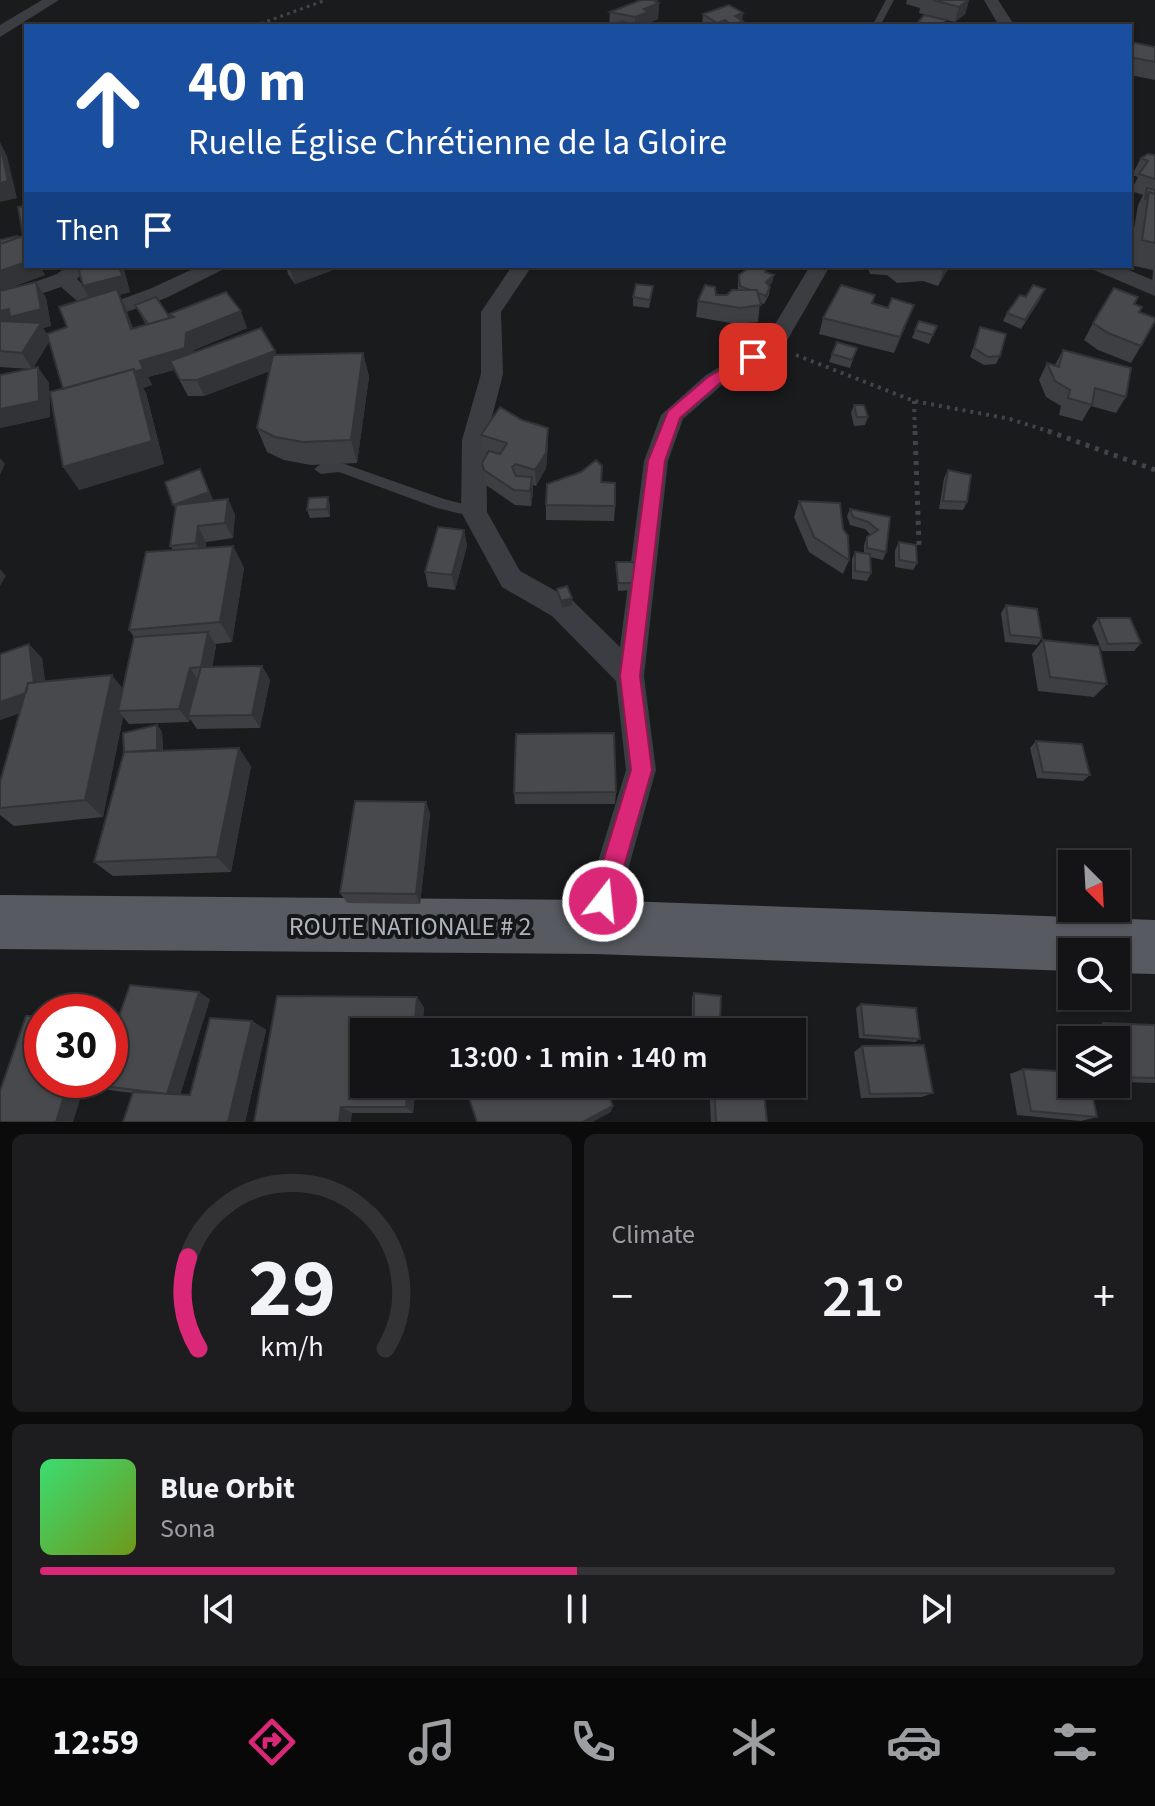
<!DOCTYPE html>
<html lang="en">
<head>
<meta charset="utf-8">
<style>
	:root { --surface:#141416; --page:#1d1d1f; --text:#f1f3f6; --muted:#9d9ea1; --line:#333335; --accent:#db2777 }
	body { margin:0; font-family:"Source Sans 3",sans-serif; background:var(--page); color:var(--text); height:100vh; display:flex; flex-direction:column; font-size:30px; white-space:nowrap }
	* { box-sizing:border-box; margin:0 }
	p { font-size:26px; color:var(--muted) }
	.icon { flex:none; width:44px; height:44px; fill:none; stroke:currentColor; stroke-width:2; stroke-linecap:round; stroke-linejoin:round }
	.map { position:relative; height:1122px; overflow:hidden }
	.sheet { display:flex; flex-direction:column; gap:12px; padding:12px; background:#0b0b0c; flex:1 }
	.sheet>* { flex:none }
	.guide { position:absolute; left:24px; top:24px; width:1108px; height:244px; border-radius:0px; box-shadow:0 2px 6px #0004,0 0 0 2px var(--line); background:#1a4fa0; color:#fff; overflow:hidden }
	.needle { width:52px; rotate:156deg }
	.fabs { position:absolute; left:1058px; top:850px; display:grid; gap:16px }
	.fabs a { display:grid; place-items:center; width:72px; height:72px; border-radius:0px; background:var(--surface); box-shadow:0 2px 6px #0004,0 0 0 2px var(--line); font-size:40px }
	.speed { position:absolute; left:24px; top:994px; display:flex; gap:16px; font-size:40px; font-weight:700; text-align:center }
	.speed>* { display:grid; place-content:center; width:104px; height:104px; border-radius:50%; background:var(--surface); box-shadow:0 2px 6px #0004,0 0 0 2px var(--line); line-height:1 }
	.speed .limit { border:12px solid #d22; background:#fff; color:#111 }
	.pin { position:absolute; display:grid; place-items:center; width:68px; height:68px; color:#fff; margin:-34px; border-radius:16px; box-shadow:0 4px 12px #0006 }
	.me { position:absolute; width:88px; margin:-44px; rotate:16deg; stroke-linejoin:round; filter:drop-shadow(0 0 6px #0008) }
	.turn { display:flex; align-items:center; gap:28px; height:168px; padding:0 32px; font-size:36px }
	.turn .icon { width:104px; height:104px; stroke-width:2.5 }
	.turn b { display:block; font-size:56px; line-height:68px }
	.then { display:flex; align-items:center; height:76px; padding:0 32px; background:#0003; gap:16px; font-size:30px }
	.big { font-size:60px; font-weight:600; line-height:1.1 }
	.sheet .widget { flex:1; display:flex; flex-direction:column; justify-content:center; gap:12px; min-width:0; padding:0 28px; border-radius:12px; background:var(--page) }
	.sheet .dial { align-items:center; gap:0 }
	.dial svg { height:208px; overflow:visible; fill:none; stroke:var(--line); stroke-width:7; stroke-linecap:round; text-anchor:middle }
	.dial text { fill:var(--text); stroke:none }
	.song { display:flex; align-items:center; gap:24px }
	.cover { width:96px; height:96px; border-radius:12px; background:linear-gradient(135deg,hsl(140 70% 55%),hsl(80 70% 35%)) }
	.played { height:8px; border-radius:4px; background:linear-gradient(90deg,var(--accent) 50%,var(--line) 50%) }
	.keys { display:flex; justify-content:space-around; direction:ltr }
	.heat { display:flex; justify-content:space-between; align-items:center; font-size:44px; direction:ltr }
	.sheet .tiles { flex:1; display:grid; gap:12px; grid-template-columns:1fr 1fr }
	.widget:last-child { grid-column:span 2 }
	.trip { position:absolute; left:350px; top:1018px; width:456px; height:80px; border-radius:0px; background:var(--surface); box-shadow:0 2px 6px #0004,0 0 0 2px var(--line); font-weight:600; line-height:80px; text-align:center }
	.tabs { display:flex; height:128px; justify-content:space-around; align-items:center; background:#080809; color:var(--muted) }
	.tabs .icon { width:56px; height:56px }
	.tabs .selected { color:var(--accent) }
	.tabs b { font-size:36px; color:var(--text) }
	.map>svg:first-child { display:block }
</style>
</head>
<body>
<div class="map">
<svg width="1155" height="1122" viewBox="0 0 1155 1122">
	<rect width="100%" height="100%" fill="#1a1b1d"/>
	<g fill="none" stroke-linecap="round" stroke-linejoin="round">
		<path stroke="#414449" stroke-width="3" stroke-dasharray="3 4" stroke-linecap="butt" d="M254,26l72,-26"/>
		<path stroke="#414449" stroke-width="4" stroke-dasharray="3 5" stroke-linecap="butt" d="M796,355l118,46 96,18 44,14
			M914,401l1,32"/>
		<path stroke="#414449" stroke-width="5" stroke-dasharray="4 6" stroke-linecap="butt" d="M915,431l4,114
			M1048,431l107,39"/>
		<path fill="#3b3d42" fill-rule="evenodd" d="M886,0h8l-14,26h-8z
			M339,462l105,37 35,9 2,4 -7,5 -37,-9 -98,-36 -18,2 -7,-5 7,-5z"/>
		<path fill="#3b3d42" fill-rule="evenodd" d="M42,0h17l-59,37v-12z
			M984,0h14l17,26h-16z
			M67,266h23l-13,13 26,27 49,-18 47,-22h26l-3,4 -56,28 -68,24 -7,-2 -8,-14 -22,-19 -61,21v-14l57,-20z
			M512,266h20l-31,46 2,62 -17,66 1,72 33,59 52,29 48,47 24,-186 17,-46 45,-40 59,-34 45,-75h20l-49,85 -59,34 -39,34 -15,42 -24,215 12,94 -44,157 -5,12 -12,5 -12,-5 -5,-12 48,-157 -10,-89 -64,-65 -50,-29 -41,-75 1,-72 19,-66v-62z
			M1091,266h28l36,15v15l-61,-26z"/>
		<path fill="#575b61" fill-rule="evenodd" d="M0,895l595,5 560,20v54l-39,-1v-21h-44v19l-477,-17 -595,-5z"/>
	</g>
	<path fill="#3d3f42" d="M641,0h19l-4,1 3,2 -1,16 -10,4 -1,3h-38l1,-14z
		M907,0h62l-4,14 -10,8 -9,-2 -1,6h-28l1,-4 25,-3 -24,-6 1,-5 -14,-4z
		M703,14l39,7v5h-40z
		M1130,45l25,2v33l-25,-5z
		M1155,155v131l-3,-1 1,-15 -23,-5v-13l8,-47 5,-10 -12,-4 7,-14 -6,-2 9,-17z
		M23,236l3,30h14l5,9 -38,14 29,-7 10,16 5,28 -8,2 4,6 20,-7 22,-29 -11,-32h45l7,26 -11,3 14,33 13,-3 -11,-20 35,13 -1,-4 78,14 -53,22 -1,3 82,-2 1,4 87,-2 6,24 -12,86 -46,2 -27,-5 -17,-8 -10,-24 13,-57 -66,25h-16l-14,-26 -26,7 4,8 -9,3 3,5 18,71 -85,26 -16,-101 -14,-47 -16,26 16,15 1,34 -50,11v-53l30,-6 -30,-2v-127z
		M286,266h58l-49,18 -7,-10z
		M867,266h83l-12,20 -15,-5 -26,2 -10,-8 -17,-1z
		M767,273l5,10 -3,2 1,2 -1,8 -5,9 -4,-1 -2,19 -21,2 -41,-7 2,-16 29,-6 11,-5v-7l1,-8z
		M653,286l-4,22 -16,-2v-9z
		M875,295l-2,8 15,5 26,-3 -20,48 -75,-19 4,-16z
		M1041,298l-20,31 -18,-8 4,-8z
		M1134,304l7,42 -10,17 -33,-13 -14,-10 9,-17z
		M919,321l18,5 -8,18 -17,-6z
		M980,327l20,29 -4,8 -12,1 -14,-8z
		M857,348l-7,20 -21,-6 3,-8z
		M1063,350l63,47 -10,16 -25,-7 -9,15 -23,-6 2,-9 -15,-9 -7,-17 8,-17 8,2z
		M854,405l14,12 -3,8 -11,1 -3,-13z
		M522,420l26,8v16l-2,24 -10,18 -3,-1v8l-2,13 -16,-1 -29,-20 -4,-22 6,-10 -5,-2 -2,-16z
		M948,470l19,32 -4,8 -24,-1 5,-31z
		M204,477l9,23 22,14 -2,24 -27,4v6l27,-2 11,22 -12,74 -17,2 1,2 -4,21 50,-1 8,14 -10,48 -63,1 -7,-10 -1,3 -60,2 -6,-7 -20,100 -89,9 -14,-11v-33l20,-69 -20,7 42,-62 3,24 78,6 11,-51 -5,-7 44,-80 -3,-4z
		M601,482l14,24 -1,15 -68,-1v-15z
		M799,501l44,28 6,31 -6,14 -34,-22 -15,-35z
		M330,505v12l-20,1 -3,-8z
		M850,509l40,8 -4,35 -3,8 -13,-3 1,16 -4,8 -15,-2v-20l3,-7 9,1v-8l3,-8 4,-2 -6,-6 -15,-4 -3,-9z
		M464,530l3,16 -12,44 -27,-3 -3,-15z
		M899,542l18,21 -4,7 -18,-3v-17z
		M616,562l20,21 -1,7 -17,1z
		M557,589l15,9v7l-10,3 -5,-11z
		M1006,605l36,33 -5,7 -32,-3 -4,-29z
		M1098,618l43,25 -7,8h-32l-10,-25z
		M1043,640l64,44 -13,13 -56,-6 -6,-37z
		M157,725l5,7 1,18 88,16 -20,106 -118,4 -19,-14z
		M1036,741l54,34 -7,6 -46,-3 -7,-30z
		M616,792l-1,12h-100l-1,-11z
		M426,802l4,12 -10,90 -73,-1 -7,-10z
		M694,993l26,29 -2,4 -26,-3v-26z
		M417,997l7,11 -11,105h-61l-98,9z
		M210,999l-30,96h10l62,-74 14,9 -21,92 -113,-29 -23,-3 -14,-5z
		M861,1004l59,35 -5,3 -56,-4 -3,-30z
		M1103,1023l52,2v58l-39,-1v-42h-26l-2,-10z
		M862,1046l71,47 -11,4 -61,1 -7,-46z
		M1023,1069l74,48 -16,4 -64,-6 -7,-41z
		M636,1084h69v11l-4,4 -65,-5z
		M709,1084h54l4,38h-56z"/>
	<path fill="#323336" d="M968,0h1l-4,14 -10,8 4,-15z
		M659,3l-1,16 -10,4 -1,3h-12v-9l9,-8z
		M743,13l-1,13h-10l3,-10z
		M725,20l-1,6h-7v-3z
		M0,142l7,14 10,42 -17,4z
		M26,262v4h14l5,9 -45,16v-20z
		M119,266h4l7,26 -11,3 6,11 14,39 -8,-16 -40,-27 -8,-16z
		M295,266h49l-49,18 -5,-16z
		M945,266h5l-12,20z
		M774,275l-2,8 -8,7 2,-8z
		M36,282l10,16 5,28 -8,2 7,12 -18,29 -10,-16 -22,-23v-19z
		M914,305l-6,16 -14,32 6,-16z
		M241,311l6,17 -53,22 -2,14 -22,-3 4,9 -26,7 4,8 -9,3 3,5 18,71 -85,26 -16,-23 11,-57 66,-49 46,-28z
		M275,351l5,16 -76,29 -7,-16z
		M363,353l6,24 -12,86 -6,-23z
		M38,367l11,16 1,34 -50,11v-19z
		M548,428v16l-2,24 -10,18 -1,-16z
		M0,458l5,6 -5,11z
		M200,469l13,31 -35,13 -5,-8z
		M532,477l1,16 -2,13 -1,-15z
		M328,497l2,8v12l-3,-8z
		M228,499l7,15 -2,24 -8,-15z
		M198,526l8,16 -2,16 -8,-15z
		M464,530l3,16 -12,44 -3,-15z
		M233,546l11,22 -12,74 -12,-20z
		M0,569l6,7 -6,10z
		M572,598v7l-10,3 -1,-7z
		M208,632l8,14 -6,35 -9,-14z
		M29,644l13,14 6,45 -48,17v-18z
		M262,666l8,14 -10,48 -8,-13z
		M190,668l9,14 -11,34 2,3 -1,3 -10,-13z
		M112,675l16,20 -10,16 5,6 -20,100 -18,-17z
		M157,725l5,7 1,27 -33,9z
		M239,748l12,18 -20,106 -14,-15z
		M426,802l4,12 -10,90 -4,-10z
		M199,992l11,7 -31,99 -12,-4z
		M417,997l7,11 -2,24h-8z
		M252,1021l14,9 -21,92h-17z
		M69,1080h17l-13,42h-17z
		M408,1084h8l-3,29 -7,-6z
		M613,1106l-2,6 -18,10h-10z
		M341,1107l11,6 -1,9h-12z"/>
	<path fill="#47494d" stroke="#323336" stroke-width="2" d="M641,0h12l6,3 -15,6 4,3 -13,5 -25,-5z
		M933,0h35l-9,7z
		M729,5l14,8 -8,3 8,5 -11,4 -7,-5 -8,3 -14,-9z
		M924,15l22,5 -4,6h-7l-17,-4z
		M623,21l9,5h-20z
		M1131,42l24,5v15l-25,-5z
		M0,145l8,36 -8,2z
		M1148,154l7,1v24l-16,-5 9,-13 -7,-3z
		M1147,188l8,2v4l-6,-2 -4,8z
		M1149,192l6,2v49l-13,-3z
		M26,206v29l-3,1 -5,-29z
		M17,236v2l-17,6v-4z
		M23,236l3,5v21l-26,9v-27z
		M78,266h41l3,10 -39,10z
		M751,266l17,1 -3,5 9,3 -8,7 4,5 -4,9 -8,-3 -1,-3h-7l-10,-4 -1,-11z
		M36,282l5,27 -31,8 -1,-8 -9,2v-20z
		M636,284l17,2 -3,14 -17,-3z
		M705,285l10,2 1,8h11l5,-5h25l4,15 -21,3 -42,-7z
		M841,285l34,10 -3,8 16,5 4,-10 22,7 -14,32 -77,-19z
		M1033,285l12,4 -20,31 -18,-7 13,-18 6,2z
		M1114,288l24,9 -4,7 8,3 -3,5 16,6v3l-14,25 -33,-13 -15,-10z
		M117,289l14,40 43,-12 -5,-3 57,-22 15,19 -55,22 -1,15 -45,13 3,8 -9,3v-3l-71,20 -16,-55 20,-7 -8,-20z
		M156,297l14,21 -22,6 -13,-19z
		M0,321l41,2 -19,30 -22,-2z
		M919,321l18,5 -4,9 -18,-5z
		M980,327l26,7 -6,22 -12,1 -14,-9z
		M261,328l14,23 -78,29h-17l-10,-19z
		M837,342l20,6 -5,12 -20,-6z
		M1063,350l68,18 -5,29 -31,-9 -3,17 -24,-7 2,-8 -15,-9 -8,-18 12,4z
		M363,353l-12,87 -48,2 -28,-5 -18,-9 16,-73z
		M38,367l1,34 -39,8v-34z
		M134,369l18,72 -89,26 -13,-75z
		M854,405h10l4,12h-11z
		M500,407l22,13 26,8 -2,25 -11,17 -19,-6 -4,3 4,9 16,1 -2,14 -16,-1 -30,-20 -2,-7 7,-12 11,3 7,-11 -26,-8z
		M596,460l6,6 -1,16 14,1v23l-69,-1 1,-21 34,-12z
		M200,469l9,23 -36,13 -8,-23z
		M948,470l23,5 -4,27 -24,-1z
		M328,497l-1,12 -20,1 2,-12z
		M228,499l-3,24 -27,3 -2,17 -26,3 6,-41z
		M799,501l41,2 3,26 5,7 1,24 -35,-23z
		M850,509l40,8 -4,35 -19,-4v-11l11,-7 -10,-8 -15,-5z
		M438,527l26,3 -12,45 -27,-3z
		M899,542l17,3 1,18 -18,-3z
		M233,546l-13,76 -91,8 17,-78z
		M855,552l15,2 1,19 -16,-2z
		M616,562h18l2,21h-18z
		M567,586l5,12 -11,3 -4,-12z
		M1006,605l31,4 5,29 -32,-3z
		M1098,618h32l11,25 -33,1z
		M208,632l-7,35 -11,1 -11,41 -61,2 16,-74z
		M1043,640l56,6 8,38 -57,-7z
		M29,644l5,39h-6l-2,10 -26,9v-48z
		M262,666l-10,49 -64,1 13,-49z
		M112,675l-27,125 -85,8v-26l28,-99z
		M157,725v25l-33,2v2l-1,-21z
		M614,733l2,59 -102,1 2,-59z
		M1036,741l46,3 8,31 -47,-3z
		M239,748l-22,109 -123,5 30,-110z
		M355,801l71,1 -10,92 -76,-1z
		M130,985l69,7 -32,102 -72,-9 1,-5h14v-38z
		M694,993l27,3 -1,26 -26,-3z
		M277,996l140,1 -3,35h-50v52h44l-2,23h-65l-2,15h-85z
		M861,1004l55,4 4,31 -56,-4z
		M26,1016h16v64h27l-13,42h-56v-31z
		M210,1018l42,3 -24,101h-105l10,-30 57,3z
		M1103,1023l52,2v53l-37,-1 -2,-6v-31h-8z
		M924,1045l9,48 -63,1 -8,-48z
		M1023,1069l49,3v12h18l7,33 -66,-6z
		M482,1084h121l10,22 -30,16h-106l-10,-30z
		M638,1084h67v11l-67,-5z
		M714,1084h49l4,38h-51z"/>
	<path fill="#db2777" stroke="#8e194d" stroke-width="2" d="M753,352l5,2v7l-39,23 -39,34 -15,43 -25,215 12,94 -38,131 -3,8 -8,4 -8,-4 -4,-8 40,-131 -11,-94 28,-215 20,-50 40,-34z"/>
	<g text-anchor="middle" dominant-baseline="central" stroke-width="8" stroke-linejoin="round" paint-order="stroke">
		<g font-size="26" fill="#adb4bc" stroke="#151618">
			<text x="410" y="926">ROUTE NATIONALE # 2</text>
		</g>
	</g>
</svg>
<div class="fabs">
<a><svg class="needle" viewBox="-14 -14 28 28"><path d="M0-13l5 13h-10z" fill="#e53935"/><path d="M0 13l5-13h-10z" fill="#9d9ea1"/></svg></a>
<a><svg class="icon" aria-label="search" viewBox="0 0 24 24"><circle cx="10" cy="10" r="6"/><path d="M15 15l6 6"/></svg></a>
<a><svg class="icon" aria-label="layers" viewBox="0 0 24 24"><path d="M12 4l9 5-9 5-9-5zM3 14l9 5 9-5"/></svg></a>
</div>
<div class="speed"><div class="limit">30</div></div>
<div class="pin" style="left:753px;top:357px;background:#d93025"><svg class="icon" aria-label="arrive" viewBox="0 0 24 24"><path d="M6 21V4h12l-3 4 3 4H6"/></svg></div>
<svg class="me" style="left:603px;top:901px" viewBox="-20 -20 40 40"><circle r="17" fill="#db2777" stroke="#fff" stroke-width="3"/><path d="M0-11L8 9 0 5-8 9z" fill="#fff"/></svg>
<div class="trip">13:00 · 1 min · 140 m</div>
<div class="guide">
<div class="turn"><svg class="icon" aria-label="ahead" viewBox="0 0 24 24"><path d="M12 20V5M6 11l6-6 6 6"/></svg><div><b>40 m</b>Ruelle Église Chrétienne de la Gloire</div></div>
<div class="then">Then<svg class="icon" aria-label="arrive" viewBox="0 0 24 24"><path d="M6 21V4h12l-3 4 3 4H6"/></svg></div>
</div>
</div>
<section class="sheet">
<div class="tiles">
<div class="widget dial"><svg viewBox="0 0 100 80">
<path d="M14 69A42 42 0 1 1 86 69"/>
<path d="M14 69A42 42 0 0 1 10 34" stroke="#db2777"/>
<text x="50" y="56" font-size="32" font-weight="700">29</text>
<text x="50" y="72" font-size="11">km/h</text>
</svg></div>
<div class="widget"><p>Climate</p>
<div class="heat"><a>−</a><b class="big">21°</b><a>+</a></div>
</div>
<div class="widget">
<div class="song"><i class="cover"></i><div><b>Blue Orbit</b><p>Sona</p></div></div>
<div class="played"></div>
<div class="keys"><svg class="icon" aria-label="previous" viewBox="0 0 24 24"><path d="M18 5L8 12l10 7zM5 5v14"/></svg><svg class="icon" aria-label="pause" viewBox="0 0 24 24"><path d="M8 5v14M16 5v14"/></svg><svg class="icon" aria-label="next" viewBox="0 0 24 24"><path d="M6 5l10 7-10 7zM19 5v14"/></svg></div>
</div>
</div>
</section>
<nav class="tabs">
<b>12:59</b>
<svg class="icon selected" aria-label="directions" viewBox="0 0 24 24"><path d="M12 3l9 9-9 9-9-9zM9 14v-3h6M13 9l2 2-2 2"/></svg>
<svg class="icon" aria-label="music" viewBox="0 0 24 24"><path d="M9 18V5l10-2v13"/><circle cx="6" cy="18" r="3"/><circle cx="16" cy="16" r="3"/></svg>
<svg class="icon" aria-label="phone" viewBox="0 0 24 24"><path d="M5 4h4l2 5-3 2q2 4 5 5l2-3 5 2v4C11 20 4 13 5 4z"/></svg>
<svg class="icon" aria-label="climate" viewBox="0 0 24 24"><path d="M12 3v18M4 7l16 10M4 17L20 7"/></svg>
<svg class="icon" aria-label="car" viewBox="0 0 24 24"><path d="M5 17H2v-5l4-1 3-4h7l3 4 3 1v5h-3M9 17h6M6 11h13"/><circle cx="7" cy="17" r="2"/><circle cx="17" cy="17" r="2"/></svg>
<svg class="icon" aria-label="filters" viewBox="0 0 24 24"><path d="M4 7h16M4 17h16"/><circle cx="9" cy="7" r="2"/><circle cx="15" cy="17" r="2"/></svg>
</nav>
</body>
</html>
